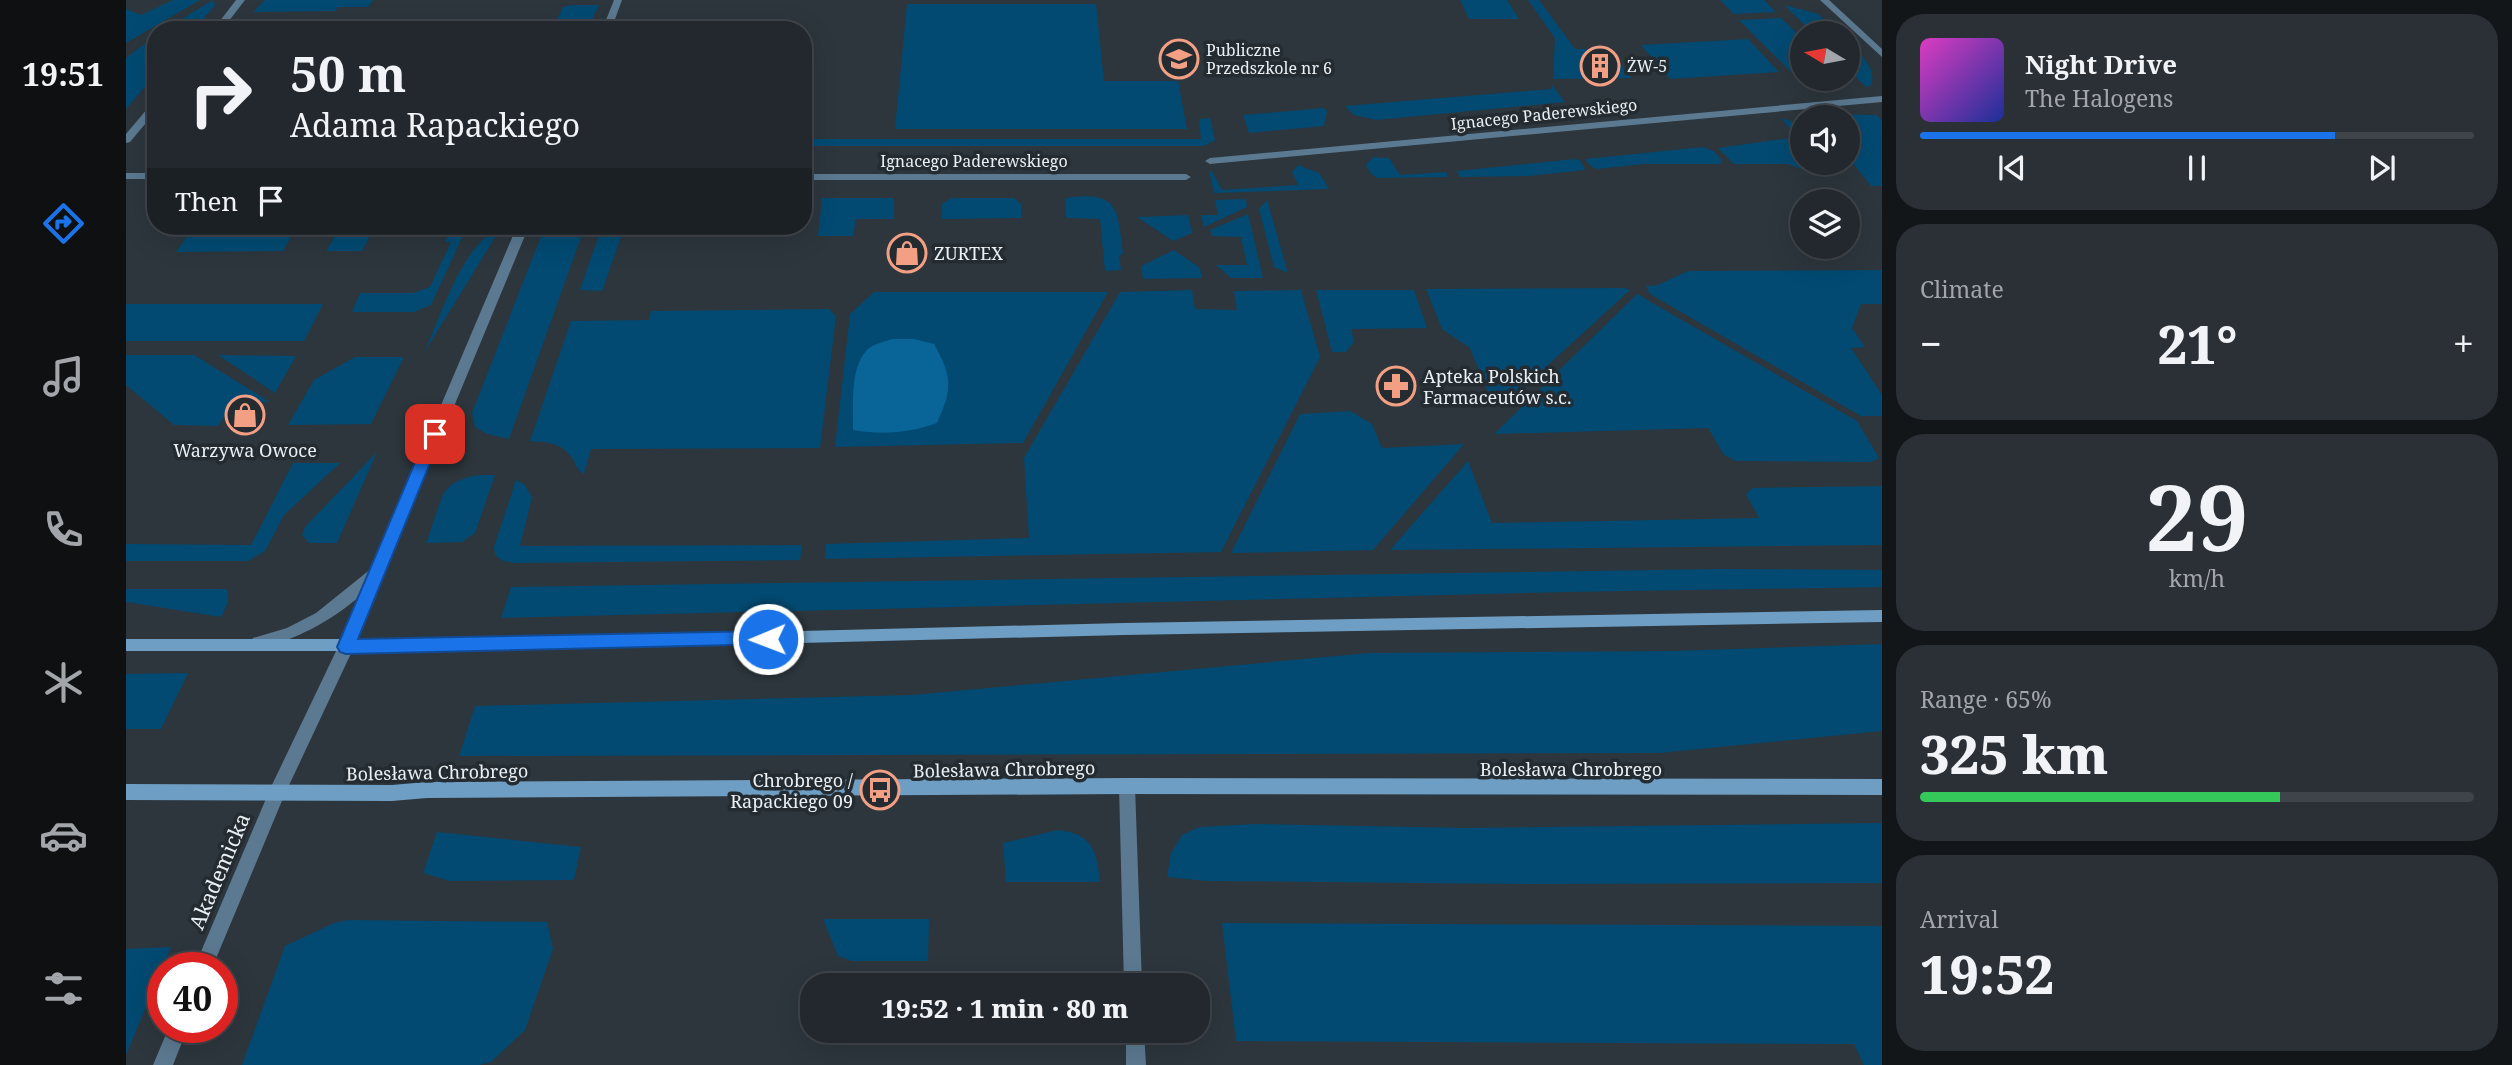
<!DOCTYPE html>
<html lang="en">
<head>
<meta charset="utf-8">
<style>
	:root { --surface:#22282e; --page:#2a3036; --text:#f1f3f6; --muted:#a2a6aa; --line:#3f444a; --accent:#1a73e8 }
	body { margin:0; font-family:"Noto Serif",serif; background:var(--page); color:var(--text); height:100vh; display:flex; flex-direction:column; font-size:26px; white-space:nowrap }
	* { box-sizing:border-box; margin:0 }
	p { font-size:23px; color:var(--muted) }
	.icon { flex:none; width:38px; height:38px; fill:none; stroke:currentColor; stroke-width:2; stroke-linecap:round; stroke-linejoin:round }
	.map { position:relative; flex:1; overflow:hidden }
	.panel { display:flex; flex-direction:column; gap:14px; padding:14px; background:#131619; width:630px }
	.panel>* { flex:none }
	.hud { position:absolute; left:21px; top:21px; width:665px; height:214px; border-radius:28px; box-shadow:0 7px 28px #0002,0 0 0 2px var(--line); background:#22282e; color:var(--text); overflow:hidden }
	.needle { width:46px; rotate:280deg }
	.controls { position:absolute; left:1664px; top:21px; display:grid; gap:14px }
	.controls a { display:grid; place-items:center; width:70px; height:70px; border-radius:50%; background:var(--surface); box-shadow:0 7px 28px #0002,0 0 0 2px var(--line); font-size:35px }
	.speed { position:absolute; left:21px; top:952px; display:flex; gap:14px; font-size:35px; font-weight:700; text-align:center }
	.speed>* { display:grid; place-content:center; width:91px; height:91px; border-radius:50%; background:var(--surface); box-shadow:0 7px 28px #0002,0 0 0 2px var(--line); line-height:1 }
	.speed .limit { border:10px solid #d22; background:#fff; color:#111 }
	.pin { position:absolute; display:grid; place-items:center; width:60px; height:60px; color:#fff; margin:-30px; border-radius:14px; box-shadow:0 4px 10px #0006 }
	.me { position:absolute; width:77px; margin:-38px; rotate:269deg; stroke-linejoin:round; filter:drop-shadow(0 0 5px #0008) }
	.turn { display:flex; align-items:center; gap:24px; height:147px; padding:0 28px; font-size:32px }
	.turn .icon { width:91px; height:91px; stroke-width:2.5 }
	.turn b { display:block; font-size:49px; line-height:60px }
	.then { display:flex; align-items:center; height:66px; padding:0 28px; background:#0003; gap:14px; font-size:26px }
	.big { font-size:52px; font-weight:800; line-height:1.1 }
	.panel .widget { flex:1; display:flex; flex-direction:column; justify-content:center; gap:10px; min-width:0; padding:0 24px; border-radius:28px; background:var(--page) }
	.panel .dial { align-items:center; gap:0 }
	.dial b { font-size:91px; line-height:1 }
	.song { display:flex; align-items:center; gap:21px }
	.cover { width:84px; height:84px; border-radius:10px; background:linear-gradient(135deg,hsl(310 70% 55%),hsl(230 70% 35%)) }
	.played { height:7px; border-radius:4px; background:linear-gradient(90deg,var(--accent) 75%,var(--line) 75%) }
	.keys { display:flex; justify-content:space-around; direction:ltr }
	.heat { display:flex; justify-content:space-between; align-items:center; font-size:38px; direction:ltr }
	.charge { height:10px; border-radius:5px; background:linear-gradient(90deg,#34c759 65%,var(--line) 0) }
	.trip { position:absolute; left:674px; top:973px; width:410px; height:70px; border-radius:28px; background:var(--surface); box-shadow:0 7px 28px #0002,0 0 0 2px var(--line); font-weight:800; line-height:70px; text-align:center }
	main { display:flex; flex:1; min-height:0 }
	.tab-bar { display:flex; flex-direction:column; width:126px; justify-content:space-around; align-items:center; background:#0e1012; color:var(--muted) }
	.tab-bar .icon { width:49px; height:49px }
	.tab-bar .selected { color:var(--accent) }
	.tab-bar b { font-size:32px; color:var(--text) }
	.map>svg:first-child { display:block }
</style>
</head>
<body>
<main>
<nav class="tab-bar">
<b>19:51</b>
<svg class="icon selected" aria-label="directions" viewBox="0 0 24 24"><path d="M12 3l9 9-9 9-9-9zM9 14v-3h6M13 9l2 2-2 2"/></svg>
<svg class="icon" aria-label="music" viewBox="0 0 24 24"><path d="M9 18V5l10-2v13"/><circle cx="6" cy="18" r="3"/><circle cx="16" cy="16" r="3"/></svg>
<svg class="icon" aria-label="phone" viewBox="0 0 24 24"><path d="M5 4h4l2 5-3 2q2 4 5 5l2-3 5 2v4C11 20 4 13 5 4z"/></svg>
<svg class="icon" aria-label="climate" viewBox="0 0 24 24"><path d="M12 3v18M4 7l16 10M4 17L20 7"/></svg>
<svg class="icon" aria-label="car" viewBox="0 0 24 24"><path d="M5 17H2v-5l4-1 3-4h7l3 4 3 1v5h-3M9 17h6M6 11h13"/><circle cx="7" cy="17" r="2"/><circle cx="17" cy="17" r="2"/></svg>
<svg class="icon" aria-label="filters" viewBox="0 0 24 24"><path d="M4 7h16M4 17h16"/><circle cx="9" cy="7" r="2"/><circle cx="15" cy="17" r="2"/></svg>
</nav>
<div class="map">
<svg width="1756" height="1065" viewBox="0 0 1756 1065">
	<rect width="100%" height="100%" fill="#2d363d"/>
	<path fill="#024a72" d="M47,0h27l-74,43v-34l15,6z
		M139,0h108l-5,7h-30l-3,4 -82,1z
		M1334,0h47l12,19h-50z
		M1402,0h11l36,49c36,0 35,2 57,29l-79,1 2,-41z
		M1594,0h44l12,12 -42,2z
		M85,1l5,3 -22,26h-30z
		M781,4h189l8,77h74l9,48h-292z
		M446,5h27l-12,25h-35l11,-23z
		M1658,5l34,9 21,19h-26z
		M1655,18l21,20v33h-12l-51,-51z
		M30,35v39l-30,35v-51z
		M1622,39l31,33 -109,7 -29,-34z
		M1722,47h6c9,10 23,24 17,38l-5,2 -18,-18z
		M1426,85l13,17 -189,18 -22,-5 -9,-9 206,-17z
		M1198,108l3,3 -3,15 -75,7 -6,-18z
		M1705,114l45,1 6,5v66h-11l-23,-29v-40h-26z
		M1084,118l5,22 -11,6h-401v-7h398l-2,-20z
		M1655,118l10,3 11,11v31h17l-2,4 -12,3 -18,-6h-53l-16,-16 79,-11z
		M1578,147l11,5 7,9 -2,3h-77l-46,5 -5,-2 -7,-8z
		M1247,157l16,1 11,17 46,-3 2,5 -71,1 -6,-4 -5,-9z
		M1449,159l6,2 4,9 -57,6 -68,1 -3,-6z
		M1172,165l21,8 10,16 -115,4 -5,-22h3l10,19 76,-5 -6,-13z
		M696,198h72v21h-38l-3,17h-35z
		M826,198h62l7,6v14l-79,1v-15z
		M939,198c55,-8 52,11 58,56l-4,2 2,14 -16,1 -5,-52 -34,-1z
		M1120,199l1,8 -43,20 -3,-12h17l-3,-15z
		M1141,200l21,73 -14,-6 -15,-58z
		M1122,214l15,64h-32l-15,-13h31l-6,-28 -29,-1 -2,-6z
		M1062,215l4,18 -19,8 -36,-24z
		M91,226h80l-14,25 -107,1 11,-16h22z
		M231,226h18l-13,25h-36l11,-18h16z
		M305,226h39l-9,14 -30,65 -17,7h-62l8,-19h53l17,-6 21,-45h-6l6,-13h-22z
		M376,226l-78,127c19,-41 36,-106 78,-127z
		M419,226h40l-76,213 -22,-5 -12,-7 -3,-14z
		M476,226h61l-3,11h-39l-19,54 -22,-1z
		M579,226h74l-3,10h-72z
		M1048,250l26,18 2,10 -59,1 -2,-13z
		M1756,270v34h-21l-9,24 13,19 -14,1 31,47v21h-21l-211,-122 -4,-8 12,-1 30,-14z
		M1498,288l6,2 -118,108 -21,1 -21,-51 -28,-19 -16,-40z
		M1066,290l3,19 42,1 -3,-19 67,-1 19,67 -99,195 -396,7 1,-15 203,-6 -5,-80 96,-166z
		M1190,290h98l13,38 -76,1 3,13 -8,10h-14z
		M748,292h234l-85,151 -188,4 15,-133z
		M1511,294l220,127 22,37 -8,4 -135,-1 -12,-6 -16,-27 -214,6z
		M0,304h197l-19,37h-178z
		M703,309l7,7 -16,132 -229,1 -7,25c-6,-4 -7,-7 -10,-13 -10,-18 -26,-19 -44,-20l41,-120 78,-1 2,-9z
		M0,355h68l76,47 -36,-1 -16,25 -44,-1 -48,-40z
		M92,355l78,1 -21,37z
		M229,357h49l-33,67 -83,1 26,-45z
		M1224,411l22,13 10,24 82,-4 -91,106 -142,3 69,-139z
		M251,452l-40,91h-28l-7,-8 3,-8z
		M1342,461l24,62 267,-5 -13,-24 7,-6 129,-2v59l-492,5z
		M167,463h47l-56,52 -19,36 -17,10h-122v-17l125,1z
		M354,475h15l-20,58 -13,9 -36,1 17,-49c9,-13 22,-17 37,-19z
		M390,480l8,4 8,13 -12,49 282,-1 -2,15 -285,3 -12,-2 -8,-6 -1,-8z
		M1595,569l161,1v17l-314,5 -1067,26 10,-31z
		M0,589h101l1,14 -7,14 -95,-15z
		M1756,644v87l-223,22 -1200,3 16,-50 437,-11 457,-42 302,-2z
		M62,673l-27,56h-35v-55z
		M1756,823v60l-358,1 -317,-3 -40,-4 4,-24 11,-18 17,-8 56,-3 211,4z
		M932,830c34,4 39,20 42,52h-94l-3,-39z
		M311,832l144,15 -7,33 -124,1 -27,-8z
		M697,919h106l-1,42h-76l-14,-5z
		M222,920l199,2 6,27 -28,81 -34,32 -12,3h-237l43,-119 49,-23z
		M1096,923l660,3v139h-18l-10,-21 -618,-3z
		M45,947l-45,108v-106z"/>
	<path fill="#096497" d="M766,339h22l20,5c18,32 19,45 3,79 -27,10 -55,12 -84,7 1,-23 -4,-61 14,-80 5,-6 17,-8 25,-11z"/>
	<g fill="none" stroke-linecap="round" stroke-linejoin="round">
		<path fill="#5b7990" fill-rule="evenodd" d="M110,0h9l-23,30h-9z
			M1756,96v6l-672,62 -5,-3 5,-3z
			M30,101v10l-26,31 -4,1v-9l27,-32z
			M0,173h30v6h-30z
			M677,174h383l5,3 -5,3h-383z
			M1001,778l6,3 2,5 7,199h-18l-5,-199 2,-5z
			M1000,1031h18l2,34h-20z"/>
		<path fill="#5b7990" fill-rule="evenodd" d="M488,0h8l-11,30h-9z
			M1694,0h9l53,49v8z
			M391,226h12l-175,421 -70,149 -72,172h-18l77,-181 67,-140 23,-52c-31,27 -64,44 -103,54l-5,-1 -3,-5 3,-5 34,-10 29,-15 56,-45z
			M43,1027h19l-15,38h-20z"/>
		<path fill="#6e9ec3" fill-rule="evenodd" d="M1756,610v12l-758,13 -650,16h-348v-12h348l650,-16z
			M1001,778l755,1v16l-755,-1 -700,4 -35,3 -266,-1v-16l266,1 35,-3z"/>
	</g>
	<path fill="#1a73e8" stroke="#114b97" stroke-width="2" d="M309,428l7,6 -84,205 410,-8 6,2 2,6 -2,5 -428,10 -6,-2 -3,-5 90,-213z"/>
	<defs>
		<symbol id="school-ring" viewBox="-11 -11 22 22"><circle r="9.5" fill="#242c32" stroke="#f39f83" stroke-width="1.5"/><path d="M0-5L7-2L0 1L-7-2ZM-4 1L0 2.5L4 1V4Q0 6-4 4Z" fill="#f39f83"/></symbol>
		<symbol id="building-ring" viewBox="-11 -11 22 22"><circle r="9.5" fill="#242c32" stroke="#f39f83" stroke-width="1.5"/><path d="M-4-6H4V6H1V3H-1V6H-4ZM-2.5-4.3h1.7v1.8h-1.7ZM.8-4.3h1.7v1.8H.8ZM-2.5-1h1.7V.8h-1.7ZM.8-1h1.7V.8H.8Z" fill="#f39f83"/></symbol>
		<symbol id="shop-ring" viewBox="-11 -11 22 22"><circle r="9.5" fill="#242c32" stroke="#f39f83" stroke-width="1.5"/><path d="M-5-2.5h2.3a2.7 3.5 0 0 1 5.4 0H5L5.5 6h-11ZM-1.5-2.5h3a1.5 2.3 0 0 0-3 0Z" fill="#f39f83"/></symbol>
		<symbol id="pharmacy-ring" viewBox="-11 -11 22 22"><circle r="9.5" fill="#242c32" stroke="#f39f83" stroke-width="1.5"/><path d="M-2-6h4v4h4v4h-4v4h-4v-4h-4v-4h4Z" fill="#f39f83"/></symbol>
		<symbol id="bus-ring" viewBox="-11 -11 22 22"><circle r="9.5" fill="#242c32" stroke="#f39f83" stroke-width="1.5"/><path d="M-5-6H5V4H4V6H2V4H-2V6H-4V4H-5ZM-3.5-4V0h7V-4ZM-3.5 1.2v1.5H-2V1.2ZM2 1.2v1.5H3.5V1.2Z" fill="#f39f83"/></symbol>
	</defs>
	<g fill-rule="evenodd">
		<use href="#school-ring" x="1031" y="37" width="44" height="44"/>
		<use href="#building-ring" x="1452" y="44" width="44" height="44"/>
		<use href="#shop-ring" x="759" y="231" width="44" height="44"/>
		<use href="#pharmacy-ring" x="1248" y="364" width="44" height="44"/>
		<use href="#shop-ring" x="97" y="393" width="44" height="44"/>
		<use href="#bus-ring" x="732" y="768" width="44" height="44"/>
	</g>
	<g text-anchor="middle" dominant-baseline="central" stroke-width="7" stroke-linejoin="round" paint-order="stroke">
		<g font-size="16" fill="#eaf0f4" stroke="#242c32" text-anchor="start">
			<text x="1080" y="50">Publiczne<tspan x="1080" dy="18">Przedszkole nr 6</tspan></text>
			<text x="1501" y="66">ŻW-5</text>
		</g>
		<g font-size="16" fill="#eaf0f4" stroke="#242c32">
			<text transform="translate(1418 114) rotate(-6)">Ignacego Paderewskiego</text>
			<text x="848" y="161">Ignacego Paderewskiego</text>
		</g>
		<g font-size="18" fill="#eaf0f4" stroke="#242c32" text-anchor="start">
			<text x="808" y="253">ZURTEX</text>
			<text x="1297" y="376">Apteka Polskich<tspan x="1297" dy="21">Farmaceutów s.c.</tspan></text>
			<text x="119" y="450" text-anchor="middle">Warzywa Owoce</text>
			<text x="727" y="780" text-anchor="end">Chrobrego /<tspan x="727" dy="21">Rapackiego 09</tspan></text>
		</g>
		<g font-size="18" fill="#eaf0f4" stroke="#242c32">
			<text transform="translate(878 769) rotate(-1)">Bolesława Chrobrego</text>
			<text x="1445" y="769">Bolesława Chrobrego</text>
			<text transform="translate(311 772) rotate(-1)">Bolesława Chrobrego</text>
		</g>
		<g font-size="21" fill="#eaf0f4" stroke="#242c32">
			<text transform="translate(93 871) rotate(-67)">Akademicka</text>
		</g>
	</g>
</svg>
<div class="controls">
<a><svg class="needle" viewBox="-14 -14 28 28"><path d="M0-13l5 13h-10z" fill="#e53935"/><path d="M0 13l5-13h-10z" fill="#a2a6aa"/></svg></a>
<a><svg class="icon" aria-label="sound" viewBox="0 0 24 24"><path d="M4 9h4l5-4v14l-5-4H4zM17 9q2 3 0 6"/></svg></a>
<a><svg class="icon" aria-label="layers" viewBox="0 0 24 24"><path d="M12 4l9 5-9 5-9-5zM3 14l9 5 9-5"/></svg></a>
</div>
<div class="speed"><div class="limit">40</div></div>
<div class="pin" style="left:309px;top:434px;background:#d93025"><svg class="icon" aria-label="arrive" viewBox="0 0 24 24"><path d="M6 21V4h12l-3 4 3 4H6"/></svg></div>
<svg class="me" style="left:642px;top:639px" viewBox="-20 -20 40 40"><circle r="17" fill="#1a73e8" stroke="#fff" stroke-width="3"/><path d="M0-11L8 9 0 5-8 9z" fill="#fff"/></svg>
<div class="trip">19:52 · 1 min · 80 m</div>
<div class="hud">
<div class="turn"><svg class="icon" aria-label="right" viewBox="0 0 24 24"><path d="M7 20v-9h11M14 6l5 5-5 5"/></svg><div><b>50 m</b>Adama Rapackiego</div></div>
<div class="then">Then<svg class="icon" aria-label="arrive" viewBox="0 0 24 24"><path d="M6 21V4h12l-3 4 3 4H6"/></svg></div>
</div>
</div>
<section class="panel">
<div class="widget">
<div class="song"><i class="cover"></i><div><b>Night Drive</b><p>The Halogens</p></div></div>
<div class="played"></div>
<div class="keys"><svg class="icon" aria-label="previous" viewBox="0 0 24 24"><path d="M18 5L8 12l10 7zM5 5v14"/></svg><svg class="icon" aria-label="pause" viewBox="0 0 24 24"><path d="M8 5v14M16 5v14"/></svg><svg class="icon" aria-label="next" viewBox="0 0 24 24"><path d="M6 5l10 7-10 7zM19 5v14"/></svg></div>
</div>
<div class="widget"><p>Climate</p>
<div class="heat"><a>−</a><b class="big">21°</b><a>+</a></div>
</div>
<div class="widget dial"><b>29</b><p>km/h</p></div>
<div class="widget"><p>Range · 65%</p><b class="big">325 km</b><div class="charge"></div></div>
<div class="widget"><p>Arrival</p><b class="big">19:52</b></div>
</section>
</main>
</body>
</html>
